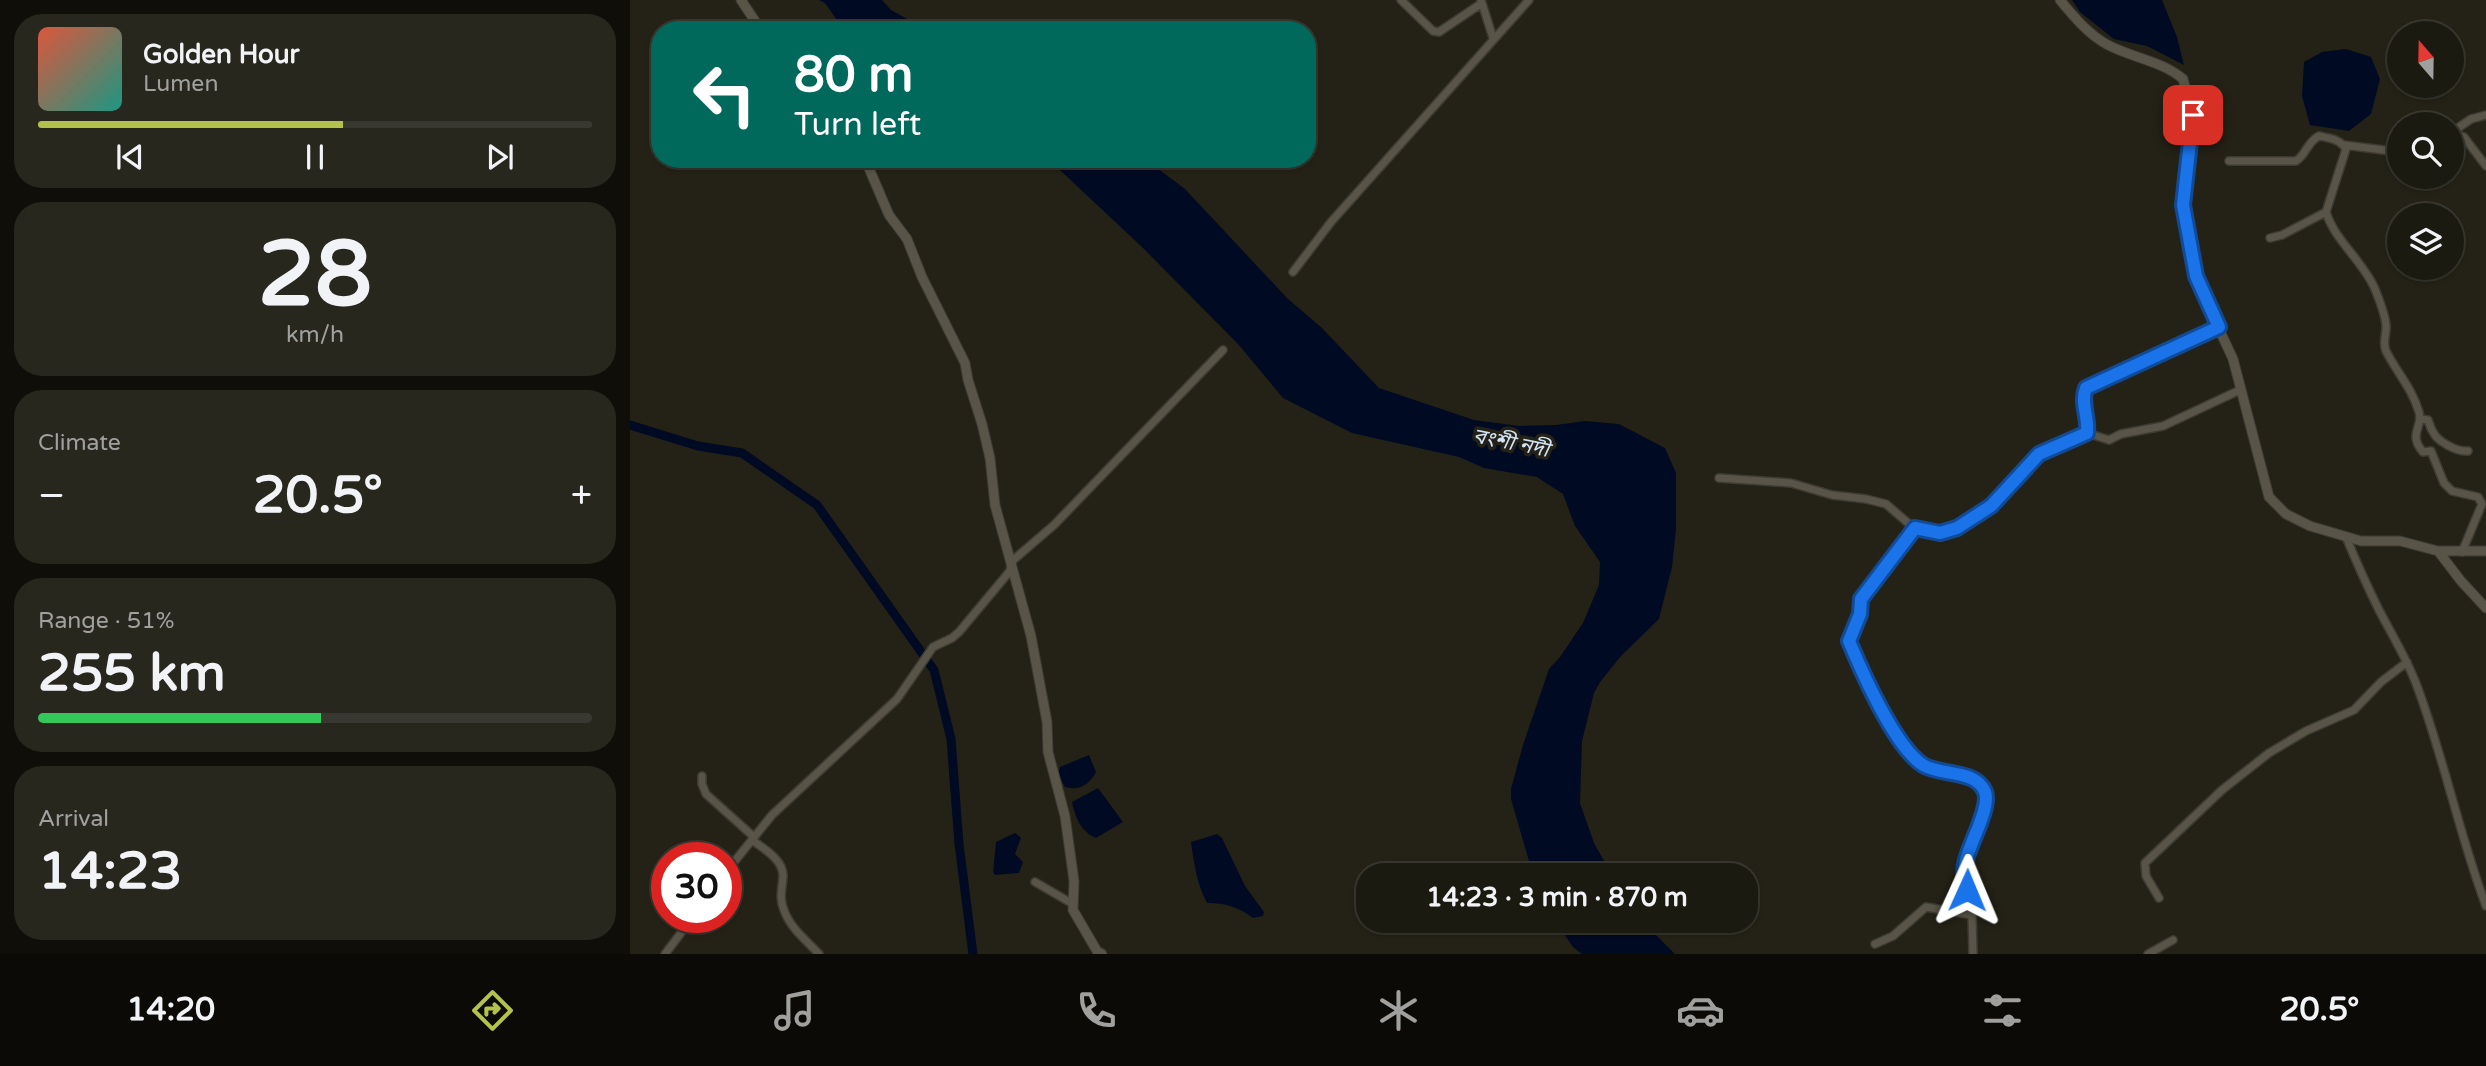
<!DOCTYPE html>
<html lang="en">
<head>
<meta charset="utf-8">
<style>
	:root { --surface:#1b1a10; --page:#28271e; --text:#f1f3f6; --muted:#a0a19f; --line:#393830; --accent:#b3c24b }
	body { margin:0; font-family:"Varela Round","Noto Sans Bengali",sans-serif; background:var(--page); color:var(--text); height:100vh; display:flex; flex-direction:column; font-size:26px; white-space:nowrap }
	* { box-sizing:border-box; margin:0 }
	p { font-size:23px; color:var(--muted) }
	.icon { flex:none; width:38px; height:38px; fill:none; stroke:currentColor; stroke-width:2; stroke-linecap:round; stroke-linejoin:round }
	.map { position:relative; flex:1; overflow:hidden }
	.details { display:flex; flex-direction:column; gap:14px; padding:14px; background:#0f0e09; width:630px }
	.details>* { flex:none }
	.guide { position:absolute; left:21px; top:21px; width:665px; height:147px; border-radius:28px; box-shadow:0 2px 5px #0004,0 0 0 2px var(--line); background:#00695c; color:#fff; overflow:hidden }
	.needle { width:46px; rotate:340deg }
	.tools { position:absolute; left:1757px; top:21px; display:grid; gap:14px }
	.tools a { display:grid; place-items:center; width:77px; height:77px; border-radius:50%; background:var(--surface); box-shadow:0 2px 5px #0004,0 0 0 2px var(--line); font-size:35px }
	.speed { position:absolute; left:21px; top:842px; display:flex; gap:14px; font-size:35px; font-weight:700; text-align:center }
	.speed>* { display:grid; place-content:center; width:91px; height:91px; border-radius:50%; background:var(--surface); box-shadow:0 2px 5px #0004,0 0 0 2px var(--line); line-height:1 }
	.speed .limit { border:10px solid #d22; background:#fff; color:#111 }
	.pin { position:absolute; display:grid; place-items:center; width:60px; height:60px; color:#fff; margin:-30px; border-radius:14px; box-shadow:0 4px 10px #0006 }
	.me { position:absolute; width:77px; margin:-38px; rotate:1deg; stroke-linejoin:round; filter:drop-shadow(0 0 5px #0008) }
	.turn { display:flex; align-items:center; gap:24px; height:147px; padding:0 28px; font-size:32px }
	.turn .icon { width:91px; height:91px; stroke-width:2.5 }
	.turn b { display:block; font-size:49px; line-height:60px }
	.big { font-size:52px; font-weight:700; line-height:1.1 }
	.details .card { flex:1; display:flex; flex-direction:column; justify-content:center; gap:10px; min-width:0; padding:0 24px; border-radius:28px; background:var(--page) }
	.details .dial { align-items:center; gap:0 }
	.dial b { font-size:91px; line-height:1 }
	.song { display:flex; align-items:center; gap:21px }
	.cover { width:84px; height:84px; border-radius:10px; background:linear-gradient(135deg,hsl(10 70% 55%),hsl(170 70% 35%)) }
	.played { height:7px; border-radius:4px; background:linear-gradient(90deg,var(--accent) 55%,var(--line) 55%) }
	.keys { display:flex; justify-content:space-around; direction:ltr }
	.heat { display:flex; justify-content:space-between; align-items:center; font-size:38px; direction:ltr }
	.charge { height:10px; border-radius:5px; background:linear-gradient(90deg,#34c759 51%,var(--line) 0) }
	.trip { position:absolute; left:726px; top:863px; width:402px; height:70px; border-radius:28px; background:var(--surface); box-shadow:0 2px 5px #0004,0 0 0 2px var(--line); font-weight:700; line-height:70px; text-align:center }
	.menu { display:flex; height:112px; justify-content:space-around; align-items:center; background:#0b0a06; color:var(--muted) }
	.menu .icon { width:49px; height:49px }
	.menu .selected { color:var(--accent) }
	.menu b { font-size:32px; color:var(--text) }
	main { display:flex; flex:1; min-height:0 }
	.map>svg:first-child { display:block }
</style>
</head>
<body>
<main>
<section class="details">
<div class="card">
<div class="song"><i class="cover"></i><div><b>Golden Hour</b><p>Lumen</p></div></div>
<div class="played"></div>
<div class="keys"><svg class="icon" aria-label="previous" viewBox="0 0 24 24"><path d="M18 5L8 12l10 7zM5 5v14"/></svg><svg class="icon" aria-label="pause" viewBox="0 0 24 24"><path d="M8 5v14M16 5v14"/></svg><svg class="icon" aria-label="next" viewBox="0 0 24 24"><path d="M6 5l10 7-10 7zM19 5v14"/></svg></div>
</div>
<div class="card dial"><b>28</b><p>km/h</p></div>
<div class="card"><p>Climate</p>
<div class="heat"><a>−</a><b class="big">20.5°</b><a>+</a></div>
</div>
<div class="card"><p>Range · 51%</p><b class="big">255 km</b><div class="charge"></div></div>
<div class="card"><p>Arrival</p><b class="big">14:23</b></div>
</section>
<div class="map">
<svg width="1856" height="954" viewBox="0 0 1856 954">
	<rect width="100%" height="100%" fill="#242216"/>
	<path fill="#000a22" d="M189,0h63l9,10 36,20h-83l-19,-27z
		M1442,0h90l15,37 7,28 -37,-19 -33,-7 -34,-27z
		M1716,49l25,8 9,22 -9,35 -22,17 -39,-6 -8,-29 2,-34 18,-10z
		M413,159h102l40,30 103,110 34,29 57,60 95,32 45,6 37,-1 29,-4 34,3 46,24 11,25v56l-4,38 -13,52 -38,37 -21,26 -6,11 -12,48 -2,62 14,40 18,32h-79l-22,-76v-10l12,-44 26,-76 11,-12 23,-34 16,-38 1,-23 -25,-36 -12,-32 -26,-17 -53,-9 -25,-11 -107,-24 -69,-35 -45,-54 -95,-96 -82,-77z
		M459,755l7,17c-7,13 -17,19 -31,15l-7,-13 2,-7z
		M468,788l25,34 -27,16c-15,-6 -21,-21 -24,-36z
		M385,833l6,5 -6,16 8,8 -4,11 -24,2 -2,-3 3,-30z
		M587,834l5,4 23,48 19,26 -1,4 -10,2c-14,-11 -28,-15 -46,-15 -10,-19 -13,-39 -16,-61z
		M925,921h87l33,33h-93l-9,-7z"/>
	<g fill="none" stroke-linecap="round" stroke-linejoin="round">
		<path stroke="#000a22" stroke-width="9" d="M0,425l68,21 44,7 75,52 117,165 17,69 8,105 14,110"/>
		<defs>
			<path id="minor" d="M771,0l32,31 6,1 43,-29
				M851,0l12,38
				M1822,132l19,-13 15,-4
				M1822,133l12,4 22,29
				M1714,145l55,7
				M1599,161h67c10,-6 11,-19 23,-25 10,2 21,3 27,13l-20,63c9,29 37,49 49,77 4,10 10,25 11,36 1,9 -4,17 0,26 11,22 26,37 33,61 5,15 -12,21 4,40l8,-1 13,32 8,8 26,6 4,7 -20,48
				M1640,238l12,-3 44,-23
				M663,272l38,-50 198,-222
				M1790,419l8,1c2,4 2,8 5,12 5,10 24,20 35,19
				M1457,433l22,7 12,-6 42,-8 77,-36
				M1089,478l72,5 41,12 34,4 20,5 29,25 25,4 17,-5 34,-22 48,-51 48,-22c3,-15 -7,-31 -1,-45l133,-61
				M1285,529l-54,70 -1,15 -11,27c13,31 47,107 74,124 4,3 11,3 15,4 19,5 35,8 47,23 0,29 -19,54 -21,82l8,41 1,39
				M1716,537c10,24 21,49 33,73 13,25 28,49 38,76 27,72 42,148 69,220
				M72,776v8l4,10 48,43
				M122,840c12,9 32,20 31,37 -1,12 -4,22 1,33 6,18 23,31 35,44
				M96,872l46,-57 125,-116 36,-52 19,-9 7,-6 51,-61 2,-10 42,-36 169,-175
				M405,882l38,22
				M1529,898l-13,-22 -1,-13 77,-73 47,-37 37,-22 48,-21 27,-28 26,-20
				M1245,944l18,-8 33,-29 46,8
				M35,954l28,-37
				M1518,954l25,-14"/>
			<path id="tertiary" d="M111,0l20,30
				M1430,0c14,17 29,35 48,45 25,13 54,16 75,34l10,36 -10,90 4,28 17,64 29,62 36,138 17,17 24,12 51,15h39l38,10h48
				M235,159l24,56 18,24 15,38 43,86 3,17 14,44 8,34 5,47 36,131 16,86 1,30 17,64 9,65 -1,29 24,41 5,3
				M1808,551l23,30 25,27"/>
		</defs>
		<use href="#minor" stroke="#3e3b33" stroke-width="10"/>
		<use href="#tertiary" stroke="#3e3b33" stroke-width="11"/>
		<use href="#minor" stroke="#585548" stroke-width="7"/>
		<use href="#tertiary" stroke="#585548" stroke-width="9"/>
	</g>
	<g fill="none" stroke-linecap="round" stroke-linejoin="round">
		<defs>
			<path id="route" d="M1337,890c-2,-8 -4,-17 -2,-26 3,-18 26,-56 20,-72 -9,-23 -45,-16 -62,-27 -28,-18 -61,-93 -74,-124l11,-27 1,-15 54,-71 25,5 17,-5 34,-22 48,-52 48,-21c2,-15 -7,-31 -1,-45l133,-61 -23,-51 -13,-71 10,-90"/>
		</defs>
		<use href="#route" stroke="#114b97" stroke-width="18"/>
		<use href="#route" stroke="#1a73e8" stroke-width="12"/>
	</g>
	<g text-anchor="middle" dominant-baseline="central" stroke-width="7" stroke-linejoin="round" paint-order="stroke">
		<g font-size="21" font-style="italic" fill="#d3e4f9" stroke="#242216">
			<text transform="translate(881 443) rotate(11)">বংশী নদী</text>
		</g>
	</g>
</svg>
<div class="tools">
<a><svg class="needle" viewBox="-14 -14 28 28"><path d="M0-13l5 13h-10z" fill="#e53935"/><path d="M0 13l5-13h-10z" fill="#a0a19f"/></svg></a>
<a><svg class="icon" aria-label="search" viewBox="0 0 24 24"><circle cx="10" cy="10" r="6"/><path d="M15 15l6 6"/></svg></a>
<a><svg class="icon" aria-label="layers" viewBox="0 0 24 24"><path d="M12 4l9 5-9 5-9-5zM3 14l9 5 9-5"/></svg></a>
</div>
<div class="speed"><div class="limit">30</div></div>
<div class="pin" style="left:1563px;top:115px;background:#d93025"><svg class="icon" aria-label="arrive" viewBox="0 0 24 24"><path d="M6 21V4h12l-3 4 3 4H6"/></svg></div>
<svg class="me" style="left:1337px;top:890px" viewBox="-20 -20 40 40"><path d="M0-17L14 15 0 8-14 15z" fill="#1a73e8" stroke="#fff" stroke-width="4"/></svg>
<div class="trip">14:23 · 3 min · 870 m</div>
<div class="guide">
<div class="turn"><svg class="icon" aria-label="left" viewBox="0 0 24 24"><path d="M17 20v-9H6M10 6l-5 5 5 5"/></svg><div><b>80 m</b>Turn left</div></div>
</div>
</div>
</main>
<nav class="menu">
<b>14:20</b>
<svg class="icon selected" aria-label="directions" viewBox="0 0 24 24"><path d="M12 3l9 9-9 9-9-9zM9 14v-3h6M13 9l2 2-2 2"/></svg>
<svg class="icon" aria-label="music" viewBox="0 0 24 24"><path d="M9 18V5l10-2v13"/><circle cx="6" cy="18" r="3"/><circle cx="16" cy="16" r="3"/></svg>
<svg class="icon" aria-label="phone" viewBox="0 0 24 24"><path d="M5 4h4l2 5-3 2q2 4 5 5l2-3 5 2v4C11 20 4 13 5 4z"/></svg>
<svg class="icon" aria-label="climate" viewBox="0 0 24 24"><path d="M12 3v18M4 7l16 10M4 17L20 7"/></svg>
<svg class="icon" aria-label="car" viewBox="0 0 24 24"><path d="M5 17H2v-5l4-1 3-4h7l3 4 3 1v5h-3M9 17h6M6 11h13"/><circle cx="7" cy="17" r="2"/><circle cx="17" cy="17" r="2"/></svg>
<svg class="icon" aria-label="filters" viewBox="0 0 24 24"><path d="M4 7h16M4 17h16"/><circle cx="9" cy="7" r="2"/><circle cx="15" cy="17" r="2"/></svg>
<b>20.5°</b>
</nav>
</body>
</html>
